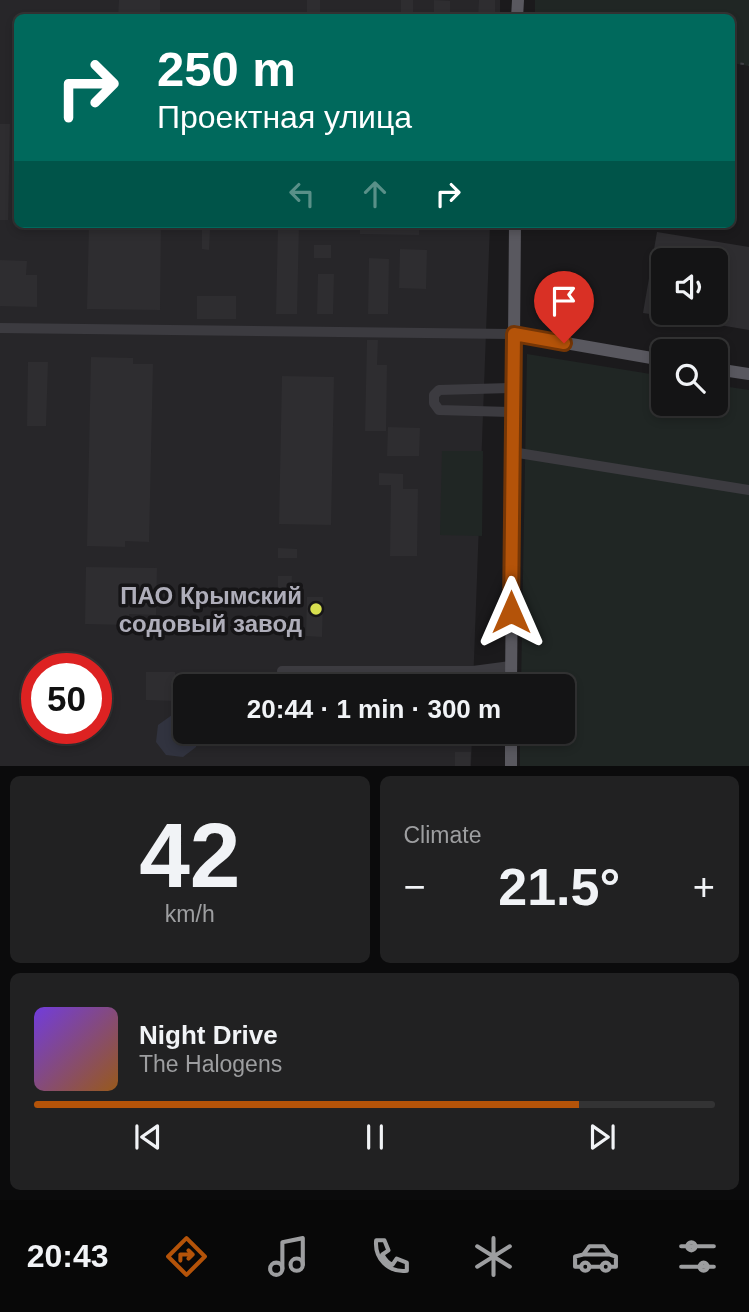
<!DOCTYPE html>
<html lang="en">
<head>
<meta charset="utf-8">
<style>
	:root { --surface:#141415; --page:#212122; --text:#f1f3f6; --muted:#9d9ea0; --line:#333334; --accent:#b45309 }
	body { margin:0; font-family:Helvetica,sans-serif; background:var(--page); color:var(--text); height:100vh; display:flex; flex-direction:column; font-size:26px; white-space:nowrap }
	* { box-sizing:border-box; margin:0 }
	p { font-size:23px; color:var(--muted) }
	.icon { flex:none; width:38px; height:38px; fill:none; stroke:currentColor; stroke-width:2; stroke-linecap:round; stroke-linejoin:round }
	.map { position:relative; height:766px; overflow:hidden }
	.details { display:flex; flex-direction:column; gap:10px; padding:10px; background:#0b0b0c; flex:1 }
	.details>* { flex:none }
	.hud { position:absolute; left:14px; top:14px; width:721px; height:214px; border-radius:10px; box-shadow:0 4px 10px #0003,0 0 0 2px var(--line); background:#00695c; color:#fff; overflow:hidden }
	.tools { position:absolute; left:651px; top:248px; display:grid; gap:14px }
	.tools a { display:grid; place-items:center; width:77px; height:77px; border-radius:10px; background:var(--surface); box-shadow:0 4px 10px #0003,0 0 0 2px var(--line); font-size:35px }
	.speed { position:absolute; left:21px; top:653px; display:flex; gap:14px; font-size:35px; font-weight:700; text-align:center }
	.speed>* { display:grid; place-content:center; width:91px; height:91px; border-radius:50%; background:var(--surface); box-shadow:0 4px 10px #0003,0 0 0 2px var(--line); line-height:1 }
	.speed .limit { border:10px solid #d22; background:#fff; color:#111 }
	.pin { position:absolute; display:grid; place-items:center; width:60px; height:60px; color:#fff; margin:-72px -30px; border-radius:50% 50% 50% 0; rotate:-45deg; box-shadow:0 0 7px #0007 }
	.pin .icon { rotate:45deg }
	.me { position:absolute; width:77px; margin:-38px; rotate:0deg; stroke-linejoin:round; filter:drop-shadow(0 0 5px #0008) }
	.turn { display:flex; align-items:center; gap:24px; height:147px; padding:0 28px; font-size:32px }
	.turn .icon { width:91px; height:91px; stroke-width:2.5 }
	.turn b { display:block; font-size:49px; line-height:60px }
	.lanes { display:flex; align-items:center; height:66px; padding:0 28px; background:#0003; justify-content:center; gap:35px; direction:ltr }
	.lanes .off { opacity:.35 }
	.big { font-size:52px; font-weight:800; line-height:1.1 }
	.details .card { flex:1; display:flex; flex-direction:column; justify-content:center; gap:10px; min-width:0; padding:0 24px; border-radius:10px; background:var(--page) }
	.details .dial { align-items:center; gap:0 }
	.dial b { font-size:91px; line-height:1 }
	.song { display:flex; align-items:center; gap:21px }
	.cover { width:84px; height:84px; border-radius:10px; background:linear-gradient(135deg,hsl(260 70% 55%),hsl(30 70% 35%)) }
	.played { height:7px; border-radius:4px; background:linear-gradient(90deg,var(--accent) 80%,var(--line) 80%) }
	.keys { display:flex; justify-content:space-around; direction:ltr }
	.heat { display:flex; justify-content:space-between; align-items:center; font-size:38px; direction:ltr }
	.details .tiles { flex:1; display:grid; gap:10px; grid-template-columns:1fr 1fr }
	.card:last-child { grid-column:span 2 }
	.trip { position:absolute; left:173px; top:674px; width:402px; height:70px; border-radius:10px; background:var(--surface); box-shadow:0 4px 10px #0003,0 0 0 2px var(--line); font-weight:800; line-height:70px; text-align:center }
	.tab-bar { display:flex; height:112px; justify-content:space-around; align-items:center; background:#080808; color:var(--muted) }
	.tab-bar .icon { width:49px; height:49px }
	.tab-bar .selected { color:var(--accent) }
	.tab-bar b { font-size:32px; color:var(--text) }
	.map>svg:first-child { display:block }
</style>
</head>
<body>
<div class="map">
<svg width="749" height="766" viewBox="0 0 749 766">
	<rect width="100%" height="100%" fill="#1b1a1c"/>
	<path fill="#272629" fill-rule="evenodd" d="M0,0h500v18h-482v206h472l-17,462h-287v46h286l-1,34h-471zM37,668h59v60h-59z"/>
	<path fill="#202624" d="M535,0h214v66l-17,-3v-45l-197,-1z
		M527,354l136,22v28h53v-19l33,5v376h-229v-34h44v-46h-43z
		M442,451h41l-1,85 -42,-1z"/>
	<path fill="#31333f" d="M172,715l13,1 1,16h12l-2,15 -13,10 -17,-2 -10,-13 2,-17z"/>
	<path fill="#2e2d30" d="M119,0h41v13h-8v5h-34z
		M307,0h13v18h-13z
		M401,0h12v18h-12z
		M434,0l16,1v17h-16z
		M479,0h16v18h-17z
		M0,124h10l-2,96h-8z
		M89,224h72l-1,86 -73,-1z
		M278,224h21l-2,90h-21z
		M360,224h59v11l-59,-1z
		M202,230h8l-1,20 -7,-1z
		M657,232l92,15v83l-83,-14v-3h50v-52h-53v55l-20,-3z
		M314,245h17v13h-17z
		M400,249l27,1 -1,39 -27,-1z
		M369,258l20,1 -1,55h-20z
		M0,260l27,1 -1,14h11v32l-37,-1z
		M318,274h16l-1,40h-16z
		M197,296h39v23h-39z
		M367,340h11l-1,25h10l-1,66h-21z
		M91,357l42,1v6h20l-4,178 -24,-1v6l-38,-1z
		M28,362h20l-2,64h-19z
		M282,376l52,1 -3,148 -52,-1z
		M388,427l32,1 -1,28h-32z
		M379,473l24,1v15h15l-1,67h-27l1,-71h-12z
		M278,548l19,1v9h-19z
		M86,567l71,1 -1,47 -27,-1v11l-44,-1z
		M278,576h14l-1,22h-13z
		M307,597h16l-1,40 -16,-1z
		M146,672h29v29l-29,-1z
		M292,680l19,1v5h-19z
		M291,732h19l-1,10h-18z
		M455,752h16l-1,14h-15z"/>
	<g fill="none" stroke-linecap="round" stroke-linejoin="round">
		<path stroke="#424147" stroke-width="2" stroke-dasharray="3.5 5" stroke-linecap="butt" d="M732,62l17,3"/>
		<path stroke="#3c3b40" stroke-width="10" d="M0,328l514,6
			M512,412l-73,-2 -5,-7v-8l5,-5 74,-2
			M512,452l237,38
			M282,671h191l38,-5"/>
		<path stroke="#59585f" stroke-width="12" d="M517,18l1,-18
			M514,334l149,26
			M716,369l33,5
			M511,686l4,-462
			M511,766v-34"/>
	</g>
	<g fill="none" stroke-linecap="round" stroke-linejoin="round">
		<defs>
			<path id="route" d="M511,612l3,-278 50,9"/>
		</defs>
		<use href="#route" stroke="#753606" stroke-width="18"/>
		<use href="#route" stroke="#b45309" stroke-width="12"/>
	</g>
	<circle fill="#d7df4f" stroke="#161517" stroke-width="2.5" cx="316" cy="609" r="7"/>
	<g text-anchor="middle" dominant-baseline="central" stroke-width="7" stroke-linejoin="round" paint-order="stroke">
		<g font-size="24" font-weight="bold" fill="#afaeba" stroke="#161517" text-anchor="end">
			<text x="302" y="595">ПАО Крымский<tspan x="302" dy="28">содовый завод</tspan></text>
		</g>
	</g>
</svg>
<div class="tools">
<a><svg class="icon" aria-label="sound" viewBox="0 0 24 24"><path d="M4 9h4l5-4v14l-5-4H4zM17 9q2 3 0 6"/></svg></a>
<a><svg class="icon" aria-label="search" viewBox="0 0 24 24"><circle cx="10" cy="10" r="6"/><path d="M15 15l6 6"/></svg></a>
</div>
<div class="speed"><div class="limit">50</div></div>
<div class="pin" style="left:564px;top:343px;background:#d93025"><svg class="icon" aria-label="arrive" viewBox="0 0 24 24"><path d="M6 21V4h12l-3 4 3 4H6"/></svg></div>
<svg class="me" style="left:511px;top:612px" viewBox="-20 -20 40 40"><path d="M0-17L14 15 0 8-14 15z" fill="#b45309" stroke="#fff" stroke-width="4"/></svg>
<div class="trip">20:44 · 1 min · 300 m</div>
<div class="hud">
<div class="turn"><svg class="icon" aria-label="right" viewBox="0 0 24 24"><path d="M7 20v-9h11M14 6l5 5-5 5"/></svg><div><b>250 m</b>Проектная улица</div></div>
<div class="lanes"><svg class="icon off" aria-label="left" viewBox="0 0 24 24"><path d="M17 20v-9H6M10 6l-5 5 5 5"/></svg><svg class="icon off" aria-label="ahead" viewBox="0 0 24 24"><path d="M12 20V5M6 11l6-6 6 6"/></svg><svg class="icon" aria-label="right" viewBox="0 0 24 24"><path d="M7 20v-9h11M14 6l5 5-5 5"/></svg></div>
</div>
</div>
<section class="details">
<div class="tiles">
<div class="card dial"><b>42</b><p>km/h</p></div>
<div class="card"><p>Climate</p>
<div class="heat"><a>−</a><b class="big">21.5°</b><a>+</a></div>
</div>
<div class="card">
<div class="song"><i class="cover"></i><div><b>Night Drive</b><p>The Halogens</p></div></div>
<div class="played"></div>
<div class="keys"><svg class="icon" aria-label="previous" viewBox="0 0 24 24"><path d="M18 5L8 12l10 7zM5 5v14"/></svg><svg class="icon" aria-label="pause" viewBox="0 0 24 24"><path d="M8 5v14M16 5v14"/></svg><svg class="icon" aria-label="next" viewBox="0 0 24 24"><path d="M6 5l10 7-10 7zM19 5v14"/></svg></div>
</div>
</div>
</section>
<nav class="tab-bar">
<b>20:43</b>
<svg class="icon selected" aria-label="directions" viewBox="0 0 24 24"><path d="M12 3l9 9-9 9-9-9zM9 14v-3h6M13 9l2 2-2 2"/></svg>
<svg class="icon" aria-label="music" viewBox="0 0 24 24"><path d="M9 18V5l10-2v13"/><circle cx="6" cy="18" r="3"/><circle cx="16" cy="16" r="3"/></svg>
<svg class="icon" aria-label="phone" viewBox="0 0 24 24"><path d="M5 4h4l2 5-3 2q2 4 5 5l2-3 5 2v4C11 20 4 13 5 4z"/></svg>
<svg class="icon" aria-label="climate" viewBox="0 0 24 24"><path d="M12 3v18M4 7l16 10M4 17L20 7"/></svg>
<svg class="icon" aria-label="car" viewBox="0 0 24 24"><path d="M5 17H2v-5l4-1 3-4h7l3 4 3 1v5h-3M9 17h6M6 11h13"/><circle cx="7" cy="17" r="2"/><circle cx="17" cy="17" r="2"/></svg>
<svg class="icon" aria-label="filters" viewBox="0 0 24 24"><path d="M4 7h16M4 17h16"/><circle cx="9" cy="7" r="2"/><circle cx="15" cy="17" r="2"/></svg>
</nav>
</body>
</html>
